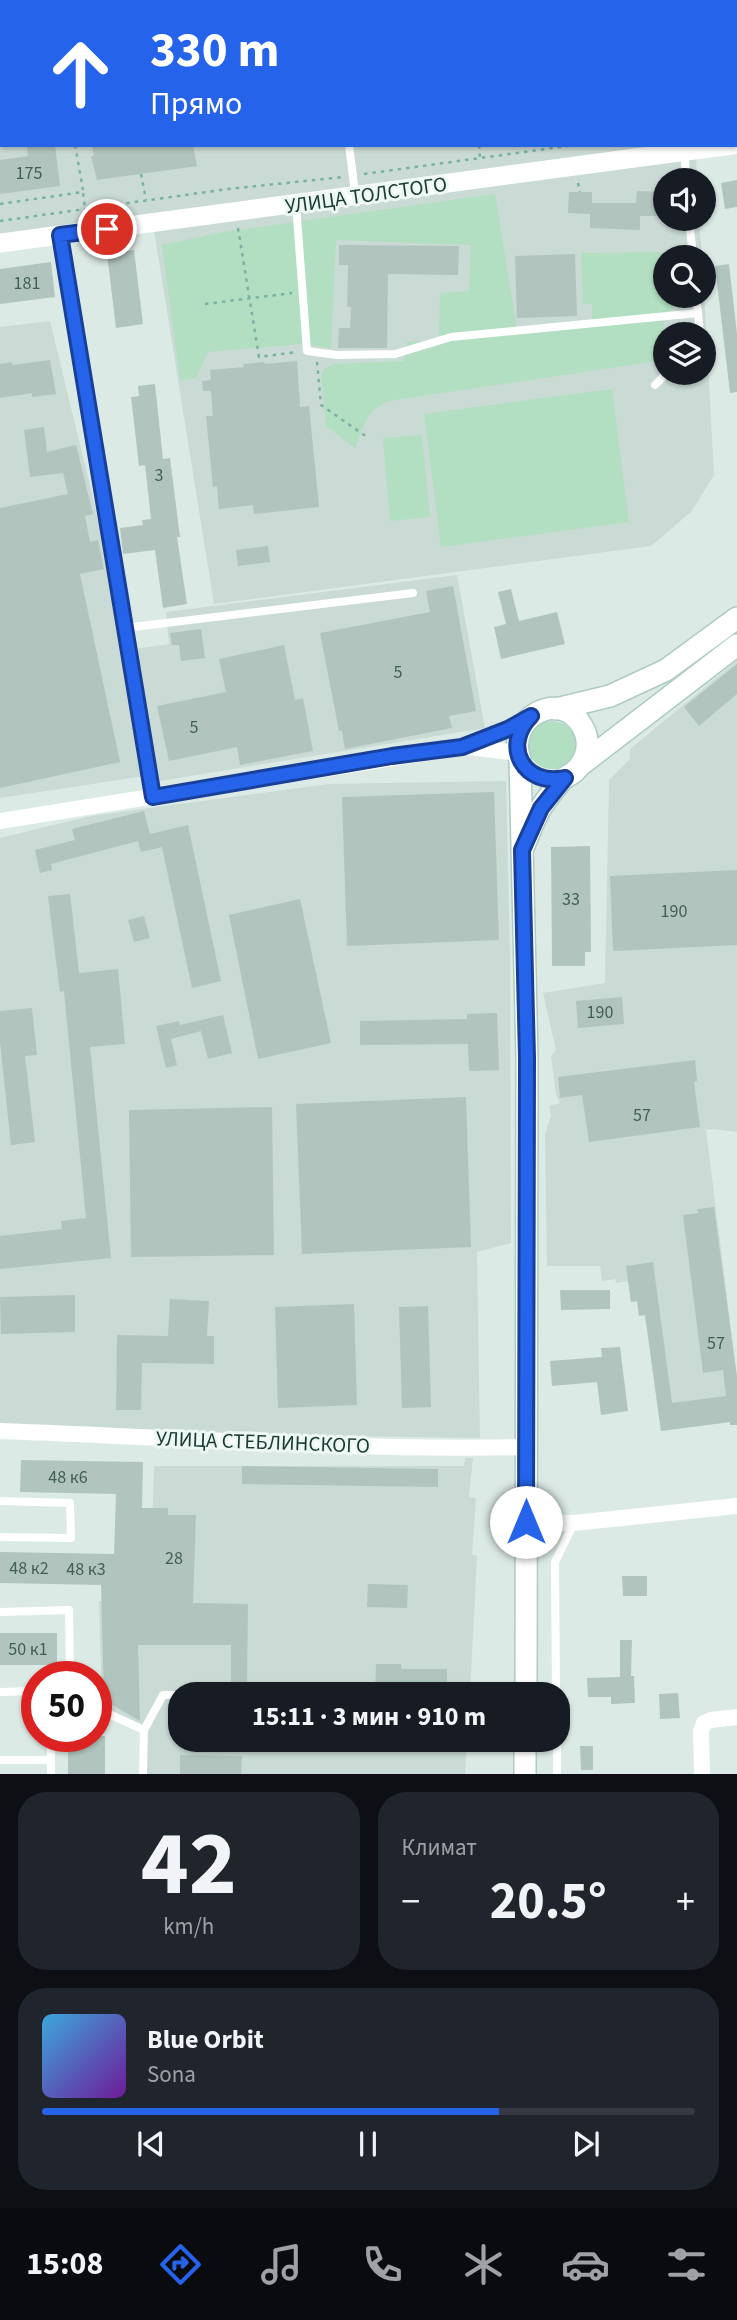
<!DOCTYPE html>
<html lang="ru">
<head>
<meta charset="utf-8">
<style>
	:root { --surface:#171b24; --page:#20242c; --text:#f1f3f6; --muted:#9ea1a6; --line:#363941; --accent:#2563eb }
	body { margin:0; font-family:"Source Sans 3",sans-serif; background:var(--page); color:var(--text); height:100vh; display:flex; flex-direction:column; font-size:26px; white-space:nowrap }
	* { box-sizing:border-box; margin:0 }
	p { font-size:23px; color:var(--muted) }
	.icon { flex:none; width:38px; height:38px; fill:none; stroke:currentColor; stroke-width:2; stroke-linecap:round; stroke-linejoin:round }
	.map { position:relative; height:1774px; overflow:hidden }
	.sheet { display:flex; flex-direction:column; gap:18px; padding:18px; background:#0d0f14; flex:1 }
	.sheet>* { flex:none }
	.hud { position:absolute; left:0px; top:0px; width:738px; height:147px; box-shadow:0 2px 5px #0004; background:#2563eb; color:#fff; overflow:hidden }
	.controls { position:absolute; left:653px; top:168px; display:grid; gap:14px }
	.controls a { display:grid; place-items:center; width:63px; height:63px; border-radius:50%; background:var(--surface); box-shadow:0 2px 5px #0004; font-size:35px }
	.speed { position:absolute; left:21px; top:1661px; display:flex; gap:14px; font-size:35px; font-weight:700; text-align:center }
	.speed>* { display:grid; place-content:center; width:91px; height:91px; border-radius:50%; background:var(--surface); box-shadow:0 2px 5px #0004; line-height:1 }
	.speed .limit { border:10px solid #d22; background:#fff; color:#111 }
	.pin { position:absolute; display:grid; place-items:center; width:60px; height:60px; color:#fff; margin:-30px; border:4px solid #fff; border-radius:50%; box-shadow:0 2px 7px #0007 }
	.me { position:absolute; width:77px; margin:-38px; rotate:0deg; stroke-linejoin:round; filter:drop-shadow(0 0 5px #0008) }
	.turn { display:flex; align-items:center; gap:24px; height:147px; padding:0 35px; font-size:32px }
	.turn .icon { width:91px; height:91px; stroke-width:2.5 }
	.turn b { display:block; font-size:49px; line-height:60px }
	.big { font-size:52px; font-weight:700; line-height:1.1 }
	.sheet .card { flex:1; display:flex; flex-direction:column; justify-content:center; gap:10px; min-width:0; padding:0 24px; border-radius:28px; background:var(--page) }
	.sheet .dial { align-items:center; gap:0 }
	.dial b { font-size:91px; line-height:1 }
	.song { display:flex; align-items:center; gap:21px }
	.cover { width:84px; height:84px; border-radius:10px; background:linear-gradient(135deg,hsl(200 70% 55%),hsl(280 70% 35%)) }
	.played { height:7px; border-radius:4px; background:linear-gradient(90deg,var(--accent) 70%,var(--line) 70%) }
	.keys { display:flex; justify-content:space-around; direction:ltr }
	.heat { display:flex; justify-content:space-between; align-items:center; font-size:38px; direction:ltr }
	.sheet .tiles { flex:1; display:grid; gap:18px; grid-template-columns:1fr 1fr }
	.card:last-child { grid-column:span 2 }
	.trip { position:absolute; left:168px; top:1682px; width:402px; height:70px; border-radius:28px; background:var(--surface); box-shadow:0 2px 5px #0004; font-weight:700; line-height:70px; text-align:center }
	.tabs { display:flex; height:112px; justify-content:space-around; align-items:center; background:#090b0e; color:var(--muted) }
	.tabs .icon { width:49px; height:49px }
	.tabs .current { color:var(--accent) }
	.tabs b { font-size:32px; color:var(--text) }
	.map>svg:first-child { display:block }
</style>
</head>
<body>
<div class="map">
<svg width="737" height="1774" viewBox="0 0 737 1774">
	<rect width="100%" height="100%" fill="#dceae5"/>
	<path fill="#cadad4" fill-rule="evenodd" d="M0,0h737v144v-142h-735v143h730l-36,7 1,28h-32v39h34l3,38h-37v39h39v-5l10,184 -23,37 -40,34 -437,58 -61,-380 -153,19zM665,334h39v39h-39z
		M50,321l59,243 36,212 -145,22v-471z
		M457,575l28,153 -325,53 -26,-132 35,-5 -3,-32z
		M737,661v471l-24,-3 -7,1 31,247v44l-76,10 -16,-116 -6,1 -2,-13 8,-2 -14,1 -3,-21 -12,2 -1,-4 -13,2 -2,-15h-53l-2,-131 6,-20 -2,-9 11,-3 -4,-9 -5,-38 5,-6 -13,-57 62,-10 4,-203 21,-21v-10z
		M506,781l4,176 1,286 -34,9 3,186 -213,-3 -267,-10v-587l91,-22 238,-32z
		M465,1458h8l-4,39 7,1 -4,57 5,1 -7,138h-290v46h287l-2,34h-319l1,-38 -45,-32 -3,-103h51l4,-135h310z"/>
	<path fill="#b2dfc1" d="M495,194l23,140 74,-7v-23h-9l-2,-51 100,-1 1,5h-17v39h20l1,3 -22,16 1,45 -277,41c-24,12 -23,23 -33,47l-29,-22 -5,-51 3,-6 9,-5 71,-3 3,-19 32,-2 1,-47 29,-2 2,-46 -135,-5 -5,108 -30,-4 -93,8 -12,26 -16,3 -18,-136 62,-13z
		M612,389l17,133 -188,25 -17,-133z
		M422,435l8,82 -40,4 -7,-83z
		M528 745a24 24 0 1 1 48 0a24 24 0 1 1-48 0Z"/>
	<path fill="#b1c5be" d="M27,145h28l5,41 -60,8v-34l28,-4z
		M92,145h101l4,21 -100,14 -6,-24h3z
		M737,180v27l-12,2 -4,-26z
		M637,191l25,1 -1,24h-21v14l-50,-2v-14l-22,-1 1,-21h23v11h44z
		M339,245l120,1 -1,29 -70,-1 -1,74h-49l1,-20h11l1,-21h-4l1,-42h-9z
		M134,250l9,74 -27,4 -9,-74z
		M575,254l2,62 -60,2 -2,-62z
		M51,262l4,35 -55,7v-35z
		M729,264l8,70v58l-7,1 -15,-127z
		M50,360l6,34 -24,3v-4l-32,5v-34l12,-2v3z
		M297,361l3,46 9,-1 10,101 -65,7 -1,-9 -34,4 -2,-23 -4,1 -7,-71h7l-2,-25h-8l-1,-10 9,-1 -1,-10 34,-3 -1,-3 10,-1 11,-1 1,2z
		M155,384l8,75 7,-1 10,79h-3l10,67 -24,4 -8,-58 -32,4 -3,-26 23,-3 -1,-5 9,-1 -6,-54 -6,1 -8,-69 8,-1 -1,-10z
		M44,427l3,25 29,-7 12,49 5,20 -8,2 5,26 8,-2 6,29 -24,5 40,188 -120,26v-280l68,-14 -5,-21 -33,4 -6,-47z
		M268,546l2,16 -32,4 -2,-16z
		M453,586l23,125 -27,5 3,12 -107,21 -3,-18h-3l-19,-98 110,-21 -4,-21z
		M511,589l8,32 38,-9 8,32 -64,15 -7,-32 12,-3 -8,-32z
		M201,629l4,29 -24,3 -2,-16h-7l-2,-12z
		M284,645l11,55 8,-2 10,53 -73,14 -3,-18 -68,14 -12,-55 69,-14 -7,-33z
		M737,664v30l-38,32 -15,-19z
		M494,792l5,148 -152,6 -5,-149z
		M144,811l6,23 38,-9 33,156 -29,7 -30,-141 -21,5 -3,-11 -87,23 1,6 -12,3 -5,-23 40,-10 -3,-11z
		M590,846l1,106h-6v14h-33l-1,-119z
		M737,870v75l-124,6 -3,-75z
		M70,894l9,79 39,-4 7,75 -35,3 21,211 -111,11v-33l62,-7 -1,-8 25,-3 -22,-227 -4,1 -12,-96z
		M300,899l31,144 -73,16 -29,-144z
		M144,916l6,22 -16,4 -6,-22z
		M622,997l2,27 -46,4 -2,-27z
		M32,1008l5,47 -12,1 10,86 -24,3 -11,-103v-31z
		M497,1013l2,57 -30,1 -1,-27 -108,1v-24l107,-2v-5z
		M223,1015l9,38 -24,6 -7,-28 -30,8 6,26 -11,3 -10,-42 23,-5 1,4z
		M695,1060l2,21 -3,1 6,45 -111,15 -7,-47 -22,3 -2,-21z
		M466,1097l5,150 -169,7 -6,-150z
		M272,1107l2,148 -143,2 -2,-147z
		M714,1207l23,170v48h-7v-3l-69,9 -16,-116 -6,1 -2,-15 -6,1 -5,-36 27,-4 19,141 54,-7 -3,-26 -20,3 -20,-158 15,-2 -1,-4z
		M560,1290h50v19l-49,1z
		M75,1295v37l-74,2 -1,-37z
		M170,1299l39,2 -2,35h7v28l-72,-1 -1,47h-25l1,-75 51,1z
		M354,1304l3,101 -79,3 -3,-101z
		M428,1306l3,101 -29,1 -3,-101z
		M620,1347l8,64 -27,4 -4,-33 -45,4 -2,-25 52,-4 -1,-9z
		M21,1460l122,2 -1,46h26v7h28l-3,88 55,1 -1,81h-16v-40h-93l2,76 -36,-21 -3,-115 -101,-2v-31l114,2 2,-60 -96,-2z
		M242,1466l196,3v18l-196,-3z
		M622,1576h25v20h-24z
		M368,1584l40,1 -1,23 -40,-1z
		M0,1633h57v32h-57z
		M620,1640h12l-1,36h3l1,27 -24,1v-7h-23l-1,-19 33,-1z
		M376,1664h25v5h46v25h-72z
		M678,1693l2,25 -20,1 -1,-25z
		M68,1736h37v38h-37z
		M580,1746h13v24h-12z
		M180,1755l62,1 -1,18h-61z"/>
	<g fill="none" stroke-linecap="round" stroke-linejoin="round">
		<defs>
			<path id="secondary" d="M556,709l54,-13 56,-26 71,-52
				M582,764l155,-119
				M522,851c6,-15 12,-32 20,-45 6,-9 13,-18 20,-26 4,-4 9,-5 13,-9 13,-12 16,-30 7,-45 -21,-38 -77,-9 -62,34l7,298 -1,636
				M525,1774v-34"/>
		</defs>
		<use href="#secondary" stroke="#aecbc3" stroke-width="24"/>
		<path stroke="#79b2a4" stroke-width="2.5" stroke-dasharray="3.5 5" stroke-linecap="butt" d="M579,0v2
			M0,115h2
			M75,145l8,45
			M479,145l1,13
			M141,174l5,26
			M364,174l211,-29
			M578,183l2,9
			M0,204l83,-12 2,17
			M0,221l228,-32 116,-12
			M238,228l21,129 38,-5
			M205,304l87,-11
			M317,362l4,43 46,32"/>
		<path stroke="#fff" stroke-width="8" d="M331,0v2
			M349,145l6,48
			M685,161l1,19
			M296,204l11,147 30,4 58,-1 56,-17 247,-24 2,21
			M689,219l4,38
			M696,296l2,17
			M655,385l12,-12
			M125,628l288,-35
			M0,1501l70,2 1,35 -71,-1
			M0,1612l69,-2 1,66
			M0,1692l37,-1
			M556,1694l-1,-132 19,-39
			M96,1708l48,22 -1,44
			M144,1730l19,-35h17
			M51,1736v38
			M557,1740v34
			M0,1760h51"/>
		<path stroke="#fff" stroke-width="16" d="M60,235l93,562
			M468,747l50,6
			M0,821l462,-74 46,-18 20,-11
			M0,1431c175,6 351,20 526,16
			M526,1522l48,1 163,-17
			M702,1774l-1,-43 3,-8 7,-3 26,-3"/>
		<path stroke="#fff" stroke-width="19" d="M0,243l732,-98"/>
		<use href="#secondary" stroke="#fff" stroke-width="21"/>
	</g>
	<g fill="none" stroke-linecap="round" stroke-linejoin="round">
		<defs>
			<path id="route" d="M107,229l-47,6 93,562 239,-41 70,-9 46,-18 23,-13c-30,30 -7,71 34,62l-24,30 -19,42 5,208 -1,464"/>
		</defs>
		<use href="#route" stroke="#184099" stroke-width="18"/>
		<use href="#route" stroke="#2563eb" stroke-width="12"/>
	</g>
	<g text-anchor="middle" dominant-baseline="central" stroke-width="6" stroke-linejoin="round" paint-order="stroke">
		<g font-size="18" fill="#415e57">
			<text x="29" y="173">175</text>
			<text x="27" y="283">181</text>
			<text x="159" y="475">3</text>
			<text x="398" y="672">5</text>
			<text x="194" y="727">5</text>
			<text x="571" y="899">33</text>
			<text x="674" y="911">190</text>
			<text x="600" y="1012">190</text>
			<text x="642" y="1115">57</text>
			<text x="716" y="1343">57</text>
			<text x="68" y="1477">48 к6</text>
			<text x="174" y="1558">28</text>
			<text x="29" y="1568">48 к2</text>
			<text x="86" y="1569">48 к3</text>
			<text x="28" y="1649">50 к1</text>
		</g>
		<g font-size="21" fill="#1c3b35" stroke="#edf7f3">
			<text transform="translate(366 195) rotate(-8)">УЛИЦА ТОЛСТОГО</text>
			<text transform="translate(263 1442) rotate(2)">УЛИЦА СТЕБЛИНСКОГО</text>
		</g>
	</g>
</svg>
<div class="controls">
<a><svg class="icon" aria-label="sound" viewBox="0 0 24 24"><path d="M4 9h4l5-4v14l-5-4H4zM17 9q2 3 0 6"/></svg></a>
<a><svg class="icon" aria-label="search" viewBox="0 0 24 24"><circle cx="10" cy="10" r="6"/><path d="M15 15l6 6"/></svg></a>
<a><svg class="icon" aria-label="layers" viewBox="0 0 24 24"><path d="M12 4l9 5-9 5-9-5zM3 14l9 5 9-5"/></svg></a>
</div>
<div class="speed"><div class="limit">50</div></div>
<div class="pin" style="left:107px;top:229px;background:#d93025"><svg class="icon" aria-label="arrive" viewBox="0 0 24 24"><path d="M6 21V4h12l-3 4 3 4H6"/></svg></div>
<svg class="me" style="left:526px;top:1522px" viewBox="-20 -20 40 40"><circle r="19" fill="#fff"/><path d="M0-13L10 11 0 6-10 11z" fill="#2563eb"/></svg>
<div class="trip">15:11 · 3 мин · 910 m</div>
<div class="hud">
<div class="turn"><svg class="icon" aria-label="ahead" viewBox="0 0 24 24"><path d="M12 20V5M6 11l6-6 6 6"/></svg><div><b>330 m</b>Прямо</div></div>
</div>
</div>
<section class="sheet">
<div class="tiles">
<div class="card dial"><b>42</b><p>km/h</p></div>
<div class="card"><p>Климат</p>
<div class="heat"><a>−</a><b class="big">20.5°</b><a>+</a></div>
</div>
<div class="card">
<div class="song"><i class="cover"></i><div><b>Blue Orbit</b><p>Sona</p></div></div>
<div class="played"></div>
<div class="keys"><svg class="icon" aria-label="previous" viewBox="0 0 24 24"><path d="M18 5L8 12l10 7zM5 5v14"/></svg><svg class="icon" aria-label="pause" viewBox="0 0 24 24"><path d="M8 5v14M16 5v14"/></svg><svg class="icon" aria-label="next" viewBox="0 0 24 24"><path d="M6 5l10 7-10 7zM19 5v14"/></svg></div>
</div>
</div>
</section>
<nav class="tabs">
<b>15:08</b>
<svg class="icon current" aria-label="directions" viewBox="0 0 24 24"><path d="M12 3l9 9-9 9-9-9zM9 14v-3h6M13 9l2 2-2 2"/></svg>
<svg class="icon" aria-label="music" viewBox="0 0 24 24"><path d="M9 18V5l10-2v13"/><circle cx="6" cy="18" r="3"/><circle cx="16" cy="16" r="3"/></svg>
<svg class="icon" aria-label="phone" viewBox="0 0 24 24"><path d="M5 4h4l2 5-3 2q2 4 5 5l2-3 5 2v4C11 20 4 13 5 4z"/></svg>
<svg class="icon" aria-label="climate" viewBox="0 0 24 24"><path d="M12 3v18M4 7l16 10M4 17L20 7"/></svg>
<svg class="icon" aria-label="car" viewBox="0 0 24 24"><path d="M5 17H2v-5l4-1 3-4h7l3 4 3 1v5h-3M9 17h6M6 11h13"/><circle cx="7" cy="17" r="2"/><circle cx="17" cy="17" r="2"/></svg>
<svg class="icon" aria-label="filters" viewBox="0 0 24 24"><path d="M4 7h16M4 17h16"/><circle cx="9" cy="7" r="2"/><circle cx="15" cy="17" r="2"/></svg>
</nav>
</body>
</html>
